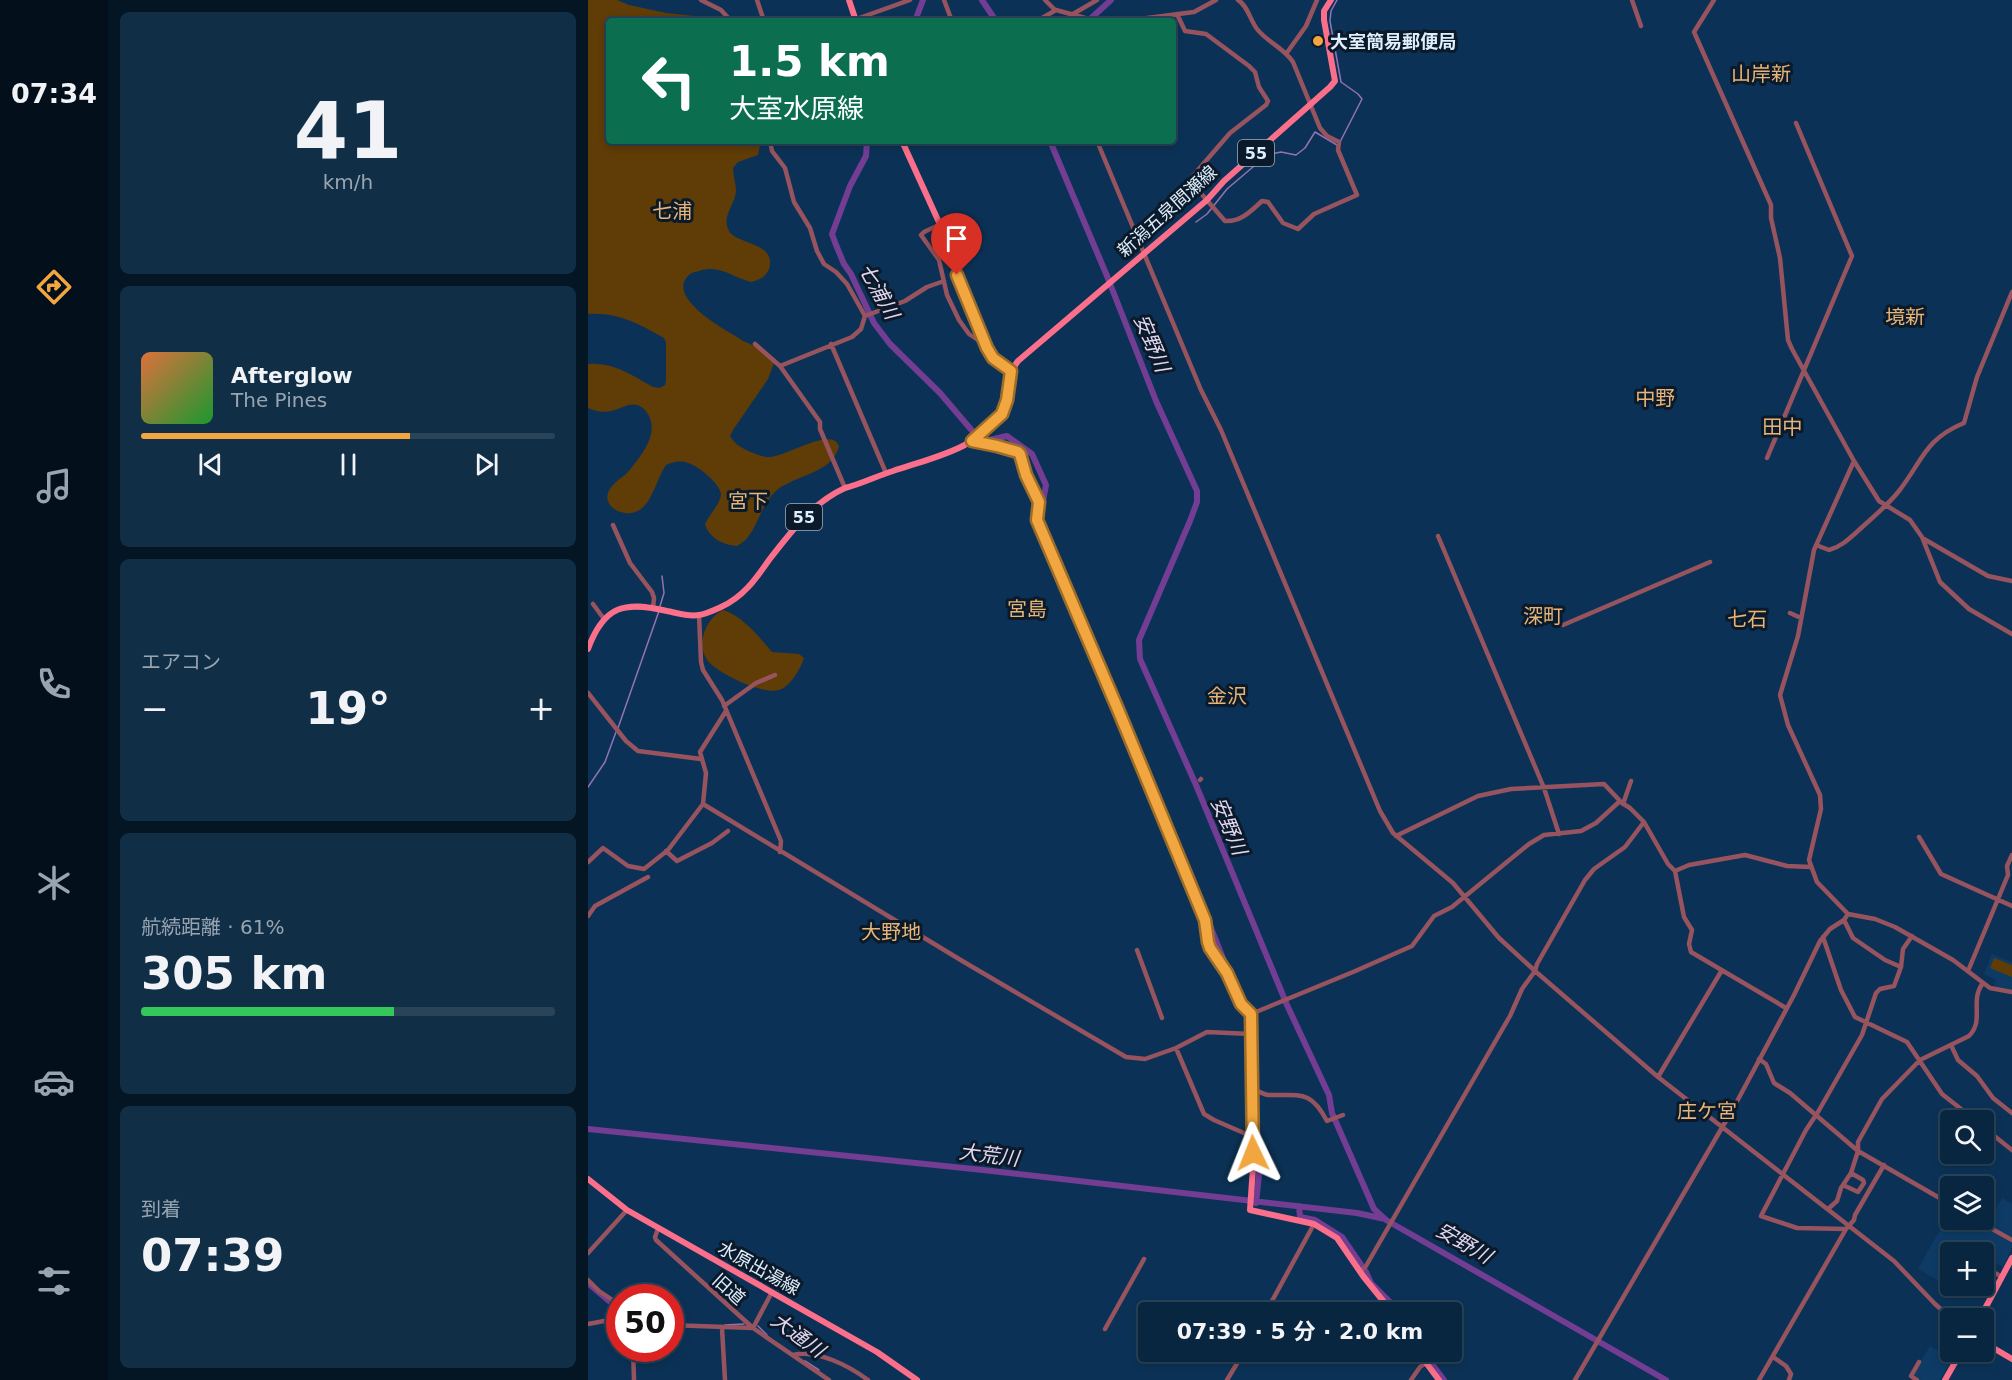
<!DOCTYPE html>
<html lang="ja">
<head>
<meta charset="utf-8">
<style>
	:root { --surface:#082640; --page:#112e47; --text:#f1f3f6; --muted:#98a5b1; --line:#294359; --accent:#f1a63f }
	body { margin:0; font-family:"DejaVu Sans","Noto Sans JP",sans-serif; background:var(--page); color:var(--text); height:100vh; display:flex; flex-direction:column; font-size:22px; white-space:nowrap }
	* { box-sizing:border-box; margin:0 }
	p { font-size:20px; color:var(--muted) }
	.icon { flex:none; width:33px; height:33px; fill:none; stroke:currentColor; stroke-width:2; stroke-linecap:round; stroke-linejoin:round }
	.map { position:relative; flex:1; overflow:hidden }
	.drawer { display:flex; flex-direction:column; gap:12px; padding:12px; background:#041523; width:480px }
	.drawer>* { flex:none }
	.banner { position:absolute; left:18px; top:18px; width:570px; height:126px; border-radius:6px; box-shadow:0 3px 9px #0003,0 0 0 2px var(--line); background:#0b6e4f; color:#fff; overflow:hidden }
	.tools { position:absolute; left:1352px; top:1110px; display:grid; gap:12px }
	.tools a { display:grid; place-items:center; width:54px; height:54px; border-radius:6px; background:var(--surface); box-shadow:0 3px 9px #0003,0 0 0 2px var(--line); font-size:30px }
	.speed { position:absolute; left:18px; top:1284px; display:flex; gap:12px; font-size:30px; font-weight:700; text-align:center }
	.speed>* { display:grid; place-content:center; width:78px; height:78px; border-radius:50%; background:var(--surface); box-shadow:0 3px 9px #0003,0 0 0 2px var(--line); line-height:1 }
	.speed .limit { border:9px solid #d22; background:#fff; color:#111 }
	.pin { position:absolute; display:grid; place-items:center; width:51px; height:51px; color:#fff; margin:-62px -26px; border-radius:50% 50% 50% 0; rotate:-45deg; box-shadow:0 0 6px #0007 }
	.pin .icon { rotate:45deg }
	.me { position:absolute; width:66px; margin:-33px; rotate:358deg; stroke-linejoin:round; filter:drop-shadow(0 0 4px #0008) }
	.turn { display:flex; align-items:center; gap:21px; height:126px; padding:0 24px; font-size:27px }
	.turn .icon { width:78px; height:78px; stroke-width:2.5 }
	.turn b { display:block; font-size:42px; line-height:51px }
	.big { font-size:45px; font-weight:700; line-height:1.1 }
	.drawer .card { flex:1; display:flex; flex-direction:column; justify-content:center; gap:9px; min-width:0; padding:0 21px; border-radius:9px; background:var(--page) }
	.drawer .dial { align-items:center; gap:0 }
	.dial b { font-size:78px; line-height:1 }
	.song { display:flex; align-items:center; gap:18px }
	.cover { width:72px; height:72px; border-radius:9px; background:linear-gradient(135deg,hsl(20 70% 55%),hsl(130 70% 35%)) }
	.played { height:6px; border-radius:3px; background:linear-gradient(90deg,var(--accent) 65%,var(--line) 65%) }
	.keys { display:flex; justify-content:space-around; direction:ltr }
	.heat { display:flex; justify-content:space-between; align-items:center; font-size:33px; direction:ltr }
	.charge { height:9px; border-radius:4px; background:linear-gradient(90deg,#34c759 61%,var(--line) 0) }
	.trip { position:absolute; left:550px; top:1302px; width:324px; height:60px; border-radius:6px; background:var(--surface); box-shadow:0 3px 9px #0003,0 0 0 2px var(--line); font-weight:700; line-height:60px; text-align:center }
	main { display:flex; flex:1; min-height:0 }
	.tabs { display:flex; flex-direction:column; width:108px; justify-content:space-around; align-items:center; background:#030f1a; color:var(--muted) }
	.tabs .icon { width:42px; height:42px }
	.tabs .current { color:var(--accent) }
	.tabs b { font-size:27px; color:var(--text) }
	.map>svg:first-child { display:block }
</style>
</head>
<body>
<main>
<nav class="tabs">
<b>07:34</b>
<svg class="icon current" aria-label="directions" viewBox="0 0 24 24"><path d="M12 3l9 9-9 9-9-9zM9 14v-3h6M13 9l2 2-2 2"/></svg>
<svg class="icon" aria-label="music" viewBox="0 0 24 24"><path d="M9 18V5l10-2v13"/><circle cx="6" cy="18" r="3"/><circle cx="16" cy="16" r="3"/></svg>
<svg class="icon" aria-label="phone" viewBox="0 0 24 24"><path d="M5 4h4l2 5-3 2q2 4 5 5l2-3 5 2v4C11 20 4 13 5 4z"/></svg>
<svg class="icon" aria-label="climate" viewBox="0 0 24 24"><path d="M12 3v18M4 7l16 10M4 17L20 7"/></svg>
<svg class="icon" aria-label="car" viewBox="0 0 24 24"><path d="M5 17H2v-5l4-1 3-4h7l3 4 3 1v5h-3M9 17h6M6 11h13"/><circle cx="7" cy="17" r="2"/><circle cx="17" cy="17" r="2"/></svg>
<svg class="icon" aria-label="filters" viewBox="0 0 24 24"><path d="M4 7h16M4 17h16"/><circle cx="9" cy="7" r="2"/><circle cx="15" cy="17" r="2"/></svg>
</nav>
<section class="drawer">
<div class="card dial"><b>41</b><p>km/h</p></div>
<div class="card">
<div class="song"><i class="cover"></i><div><b>Afterglow</b><p>The Pines</p></div></div>
<div class="played"></div>
<div class="keys"><svg class="icon" aria-label="previous" viewBox="0 0 24 24"><path d="M18 5L8 12l10 7zM5 5v14"/></svg><svg class="icon" aria-label="pause" viewBox="0 0 24 24"><path d="M8 5v14M16 5v14"/></svg><svg class="icon" aria-label="next" viewBox="0 0 24 24"><path d="M6 5l10 7-10 7zM19 5v14"/></svg></div>
</div>
<div class="card"><p>エアコン</p>
<div class="heat"><a>−</a><b class="big">19°</b><a>+</a></div>
</div>
<div class="card"><p>航続距離 · 61%</p><b class="big">305 km</b><div class="charge"></div></div>
<div class="card"><p>到着</p><b class="big">07:39</b></div>
</section>
<div class="map">
<svg width="1424" height="1380" viewBox="0 0 1424 1380">
	<rect width="100%" height="100%" fill="#0b3256"/>
	<path fill="#0d3b65" d="M1404,954l20,8v28l-18,-4 2,-6 -12,-6z
		M1414,1198l10,6v34l-25,-14z
		M1362,1212v8h22l40,23v5l-9,19 -20,-11v-4l-9,-1 -2,1h-22v34h3l-1,2 -34,-19z
		M1342,1346l22,13 -12,21h-19l-8,-5z"/>
	<path fill="#603c06" d="M0,0h29l12,5 37,8 29,3 19,5h-105v120h152l-3,14 -20,7 -5,6c0,8 3,15 3,23 -1,14 -15,25 -7,40 8,14 48,11 40,38 -3,8 -10,11 -18,13 -19,-5 -32,-18 -52,-11 -5,1 -9,2 -12,6 -18,21 34,51 50,60 8,6 20,9 28,15 4,3 7,8 9,11l-6,16 -35,51 -3,6c5,8 10,11 18,15 6,2 12,5 18,6 18,2 65,-32 73,-11 -6,27 -43,29 -62,44 -14,11 -18,33 -29,47 -3,4 -7,6 -11,9 -14,-1 -28,-8 -32,-22 4,-9 15,-20 16,-29 1,-10 -24,-30 -33,-32 -8,-3 -15,-1 -22,2 -9,13 -13,35 -25,44 -16,12 -45,-4 -29,-23 6,-7 15,-11 20,-19 13,-16 29,-38 13,-57 -11,-12 -23,-1 -34,1 -8,2 -16,0 -23,-3v-44c26,-2 43,11 65,23l7,1 5,-3 1,-5v-38l-2,-4c-25,-14 -46,-26 -76,-24z
		M135,610c20,6 36,27 49,42l27,2 5,4c-3,10 -14,29 -25,32 -16,5 -60,-16 -71,-29 -13,-16 -2,-43 15,-51z
		M1406,958l18,7v12l-22,-9z"/>
	<g fill="none" stroke-linecap="round" stroke-linejoin="round">
		<path stroke="#9472b2" stroke-width="1.5" d="M749,0l-6,11 -1,10 11,61 17,12 4,5 -22,43
			M608,222l11,-8 20,-25 40,-34 14,-3 15,3 9,-7 10,-16 22,13
			M72,606l4,-13 -2,-17
			M30,728l41,-117
			M0,787l17,-25 11,-30
			M82,1323h9
			M137,1325l19,-1
			M170,1326l9,9
			M217,1361l14,9"/>
		<path stroke="#733d93" stroke-width="6" d="M394,0l14,21
			M327,21l8,-21
			M500,21l23,-21
			M279,141l-1,15 -16,30 -18,48 4,11 8,19 7,10 23,49 16,21 50,49 34,40
			M462,141l57,135 49,125 41,90v11l-7,19 -51,119 1,19 56,126 91,220 42,90 3,18 42,96 12,11 280,160
			M397,441l22,-5 25,18 14,31 -6,32
			M617,913l24,60
			M666,1093l2,18 -1,17
			M0,1129l395,41 374,43 28,6
			M667,1141l4,34 -3,28
			M711,1206l1,11 15,3 27,17 24,35 5,11 23,23 3,6
			M0,1283l21,18
			M835,1352l21,28"/>
		<path stroke="#98545e" stroke-width="4.5" d="M113,0l20,10 10,11
			M169,0l7,21
			M356,0l8,21
			M457,0l10,10
			M1044,0l9,26
			M1126,0l-20,32 77,173v13l9,40 8,82 4,9 62,112 25,40 31,19 12,17 18,45 29,27 43,25
			M589,14l8,17 21,3 43,32 6,6 4,15 9,14 -2,4 -36,28 -38,44 -1,5 34,39c16,1 26,-10 37,-20l6,1 15,21 15,6 16,-15 43,-19 -19,-45 1,-8 -12,-6 -7,-8 -27,-66c-9,-14 -26,-20 -36,-33 -7,-9 -9,-23 -19,-29
			M263,21l59,-21
			M449,21l19,-11 40,11
			M473,21l36,-21
			M536,21l70,-9 22,-12
			M698,54l20,-28 11,-26
			M182,141l2,10 13,17 9,34 16,26 7,23 7,13 12,8 11,12 18,32 -4,13 -9,8 -72,29
			M509,141l104,249 20,40 159,381 13,22 60,50 46,55 36,33 123,106 236,184 41,43 16,14
			M353,224l-17,8 -3,3 18,25 8,35 12,25 10,14 12,8h4
			M277,316l40,-15 22,-14 17,-6
			M167,344l25,22 40,56v7l25,59
			M243,344l55,129
			M1179,458l85,-202 -56,-133
			M1266,461l-40,89 -16,86 -18,59 8,30 32,70 1,14 -12,51 8,22 31,32 27,5 20,8 58,33 37,28 22,4
			M25,525l17,38 22,29 2,6 -1,10
			M850,536l106,252 15,46
			M1336,539l64,37 24,5
			M1228,545l13,5c12,-3 21,-12 30,-20 14,-13 28,-24 40,-39 24,-31 26,-52 65,-68l13,-46 35,-85
			M5,604l11,15
			M1202,613l11,5
			M111,615l2,47 2,8 19,30 59,141 -1,11
			M975,625l147,-63
			M0,693l38,48 12,10 63,8
			M136,706l32,-23 19,-8
			M612,780l1,-1
			M115,804l261,158 162,95 19,2 31,-11 31,-16 44,2
			M1035,804l8,-23
			M808,836l82,-40 33,-7 93,-5 18,19 8,5 14,14 24,42 7,7 9,46 8,13 -3,14 2,8 95,56
			M1331,837l22,37 71,32
			M78,851l11,10 35,-18 16,-12
			M0,862l15,-14 25,18 16,3 24,-19 35,-46 3,-31 -6,-21 26,-41
			M1087,871l14,-6 56,-10 42,11 24,1
			M0,916l7,-10 53,-29
			M1256,920l9,18 32,22 16,7
			M1235,937l18,53 14,27 52,25 35,52 33,26
			M549,950l25,68
			M1380,971l40,-96 -1,-9 5,-11
			M663,1014l102,-42 59,-26 22,-30 18,-9 77,-63 15,-9 37,-4 15,-8 24,-22
			M1363,1045l7,15 19,16 16,22 19,15
			M588,1048l28,66 10,6 39,17
			M1171,1059l7,5 8,19 16,10 68,58 92,53
			M1070,1077l64,-107
			M663,1090c7,0 11,4 17,5 32,1 42,-6 59,26l16,-6
			M1395,1127l29,23
			M1255,1185l15,7 6,-9 -1,-3 -12,-7
			M1240,1209l9,-8 4,-13 10,-15 7,-22v-9l24,-43 38,-39 49,-24c16,-16 0,-35 14,-53
			M1388,1220l36,20
			M70,1229l-3,8 1,3 97,88 76,52
			M1258,1229l-49,-1 -36,-12 45,-86 12,-18 44,-77 14,-42 4,-4 14,-3 7,-19 2,-18 9,-13
			M0,1253l39,-43
			M1395,1266l19,11
			M772,1272l6,-6 144,-250 12,-27 13,-18 2,-7 48,-84 9,-11 31,-22 19,-25
			M0,1280l11,11 21,14
			M678,1312l48,-88
			M0,1324l16,-3 16,1
			M82,1325l83,3 19,-36
			M134,1328l3,52
			M517,1329l39,-70
			M45,1348l1,32
			M205,1355c24,-6 56,11 75,25
			M1185,1357l13,9 5,8 -2,6
			M639,1380l17,-28
			M823,1380l9,-13 6,-4
			M987,1380l159,-273 60,-112 26,-54 10,-12 14,-9 4,-6
			M1171,1380l87,-151 8,-9 1,-5 29,-50
			M1329,1380l-6,-4 8,-14"/>
		<path stroke="#fc6f8a" stroke-width="6" d="M261,0l7,21
			M314,141l45,99 10,35 30,73 6,10 17,13
			M385,442l24,4 21,6 2,2 6,21 13,28 -2,18 82,191 86,208 3,22 2,6 17,25 14,31 10,10 2,153 -3,43 64,14 23,14 26,38 29,36
			M0,649c16,-44 37,-48 79,-38 10,2 22,6 32,4 7,-1 15,-5 22,-8 22,-10 34,-27 48,-47 22,-28 43,-57 76,-72 16,-4 32,-12 48,-17 38,-13 85,-22 109,-58 11,-16 3,-36 16,-52l189,-161 17,-19 106,-94 5,-6 -11,-61v-9l7,-11
			M0,1179l39,31 250,142 40,28
			M1392,1318l32,-60
			M1395,1342l29,17
			M830,1352l21,28
			M1357,1380l16,-28"/>
	</g>
	<g fill="none" stroke-linecap="round" stroke-linejoin="round">
		<defs>
			<path id="route" d="M369,275l30,73 6,10 18,13 -4,29 -5,14 -30,27 25,5 21,6 2,2 6,21 13,27 -2,18 82,192 86,208 3,22 2,6 17,25 14,31 10,10 2,139"/>
		</defs>
		<use href="#route" stroke="#9d6c29" stroke-width="15"/>
		<use href="#route" stroke="#f1a63f" stroke-width="10"/>
	</g>
	<circle fill="#f1a63f" stroke="#0a1a2a" stroke-width="2" cx="730" cy="41" r="6"/>
	<g text-anchor="middle" dominant-baseline="central" stroke-width="6" stroke-linejoin="round" paint-order="stroke">
		<g fill="#0a1a2a" stroke="#a0aebc" stroke-width="1.5">
			<rect x="650" y="140" width="36" height="26" rx="4.5"/>
			<rect x="198" y="504" width="36" height="26" rx="4.5"/>
		</g>
		<g font-size="16" font-weight="bold" fill="#e0edfb">
			<text x="668" y="153">55</text>
			<text x="216" y="517">55</text>
		</g>
		<g font-size="18" font-weight="bold" fill="#e0edfb" stroke="#0a1a2a" text-anchor="start">
			<text x="742" y="41">大室簡易郵便局</text>
		</g>
		<g font-size="18" fill="#e0edfb" stroke="#0a1a2a">
			<text transform="translate(579 211) rotate(-42)">新潟五泉間瀬線</text>
			<text transform="translate(171 1268) rotate(29)">水原出湯線</text>
			<text transform="translate(141 1289) rotate(42)">旧道</text>
		</g>
		<g font-size="20" fill="#e9b576" stroke="#0a1a2a">
			<text x="1173" y="74">山岸新</text>
			<text x="84" y="211">七浦</text>
			<text x="1317" y="317">境新</text>
			<text x="1067" y="398">中野</text>
			<text x="1194" y="427">田中</text>
			<text x="160" y="501">宮下</text>
			<text x="439" y="609">宮島</text>
			<text x="955" y="616">深町</text>
			<text x="1159" y="619">七石</text>
			<text x="639" y="696">金沢</text>
			<text x="303" y="932">大野地</text>
			<text x="1119" y="1111">庄ケ宮</text>
		</g>
		<g font-size="20" font-style="italic" fill="#e4d7ee" stroke="#0a1a2a">
			<text transform="translate(291 291) rotate(61)">七浦川</text>
			<text transform="translate(564 343) rotate(67)">安野川</text>
			<text transform="translate(641 826) rotate(67)">安野川</text>
			<text transform="translate(401 1155) rotate(7)">大荒川</text>
			<text transform="translate(876 1243) rotate(30)">安野川</text>
			<text transform="translate(210 1335) rotate(36)">大通川</text>
		</g>
	</g>
</svg>
<div class="tools">
<a><svg class="icon" aria-label="search" viewBox="0 0 24 24"><circle cx="10" cy="10" r="6"/><path d="M15 15l6 6"/></svg></a>
<a><svg class="icon" aria-label="layers" viewBox="0 0 24 24"><path d="M12 4l9 5-9 5-9-5zM3 14l9 5 9-5"/></svg></a>
<a>+</a>
<a>−</a>
</div>
<div class="speed"><div class="limit">50</div></div>
<div class="pin" style="left:369px;top:275px;background:#d93025"><svg class="icon" aria-label="arrive" viewBox="0 0 24 24"><path d="M6 21V4h12l-3 4 3 4H6"/></svg></div>
<svg class="me" style="left:665px;top:1153px" viewBox="-20 -20 40 40"><path d="M0-17L14 15 0 8-14 15z" fill="#f1a63f" stroke="#fff" stroke-width="4"/></svg>
<div class="trip">07:39 · 5 分 · 2.0 km</div>
<div class="banner">
<div class="turn"><svg class="icon" aria-label="left" viewBox="0 0 24 24"><path d="M17 20v-9H6M10 6l-5 5 5 5"/></svg><div><b>1.5 km</b>大室水原線</div></div>
</div>
</div>
</main>
</body>
</html>
